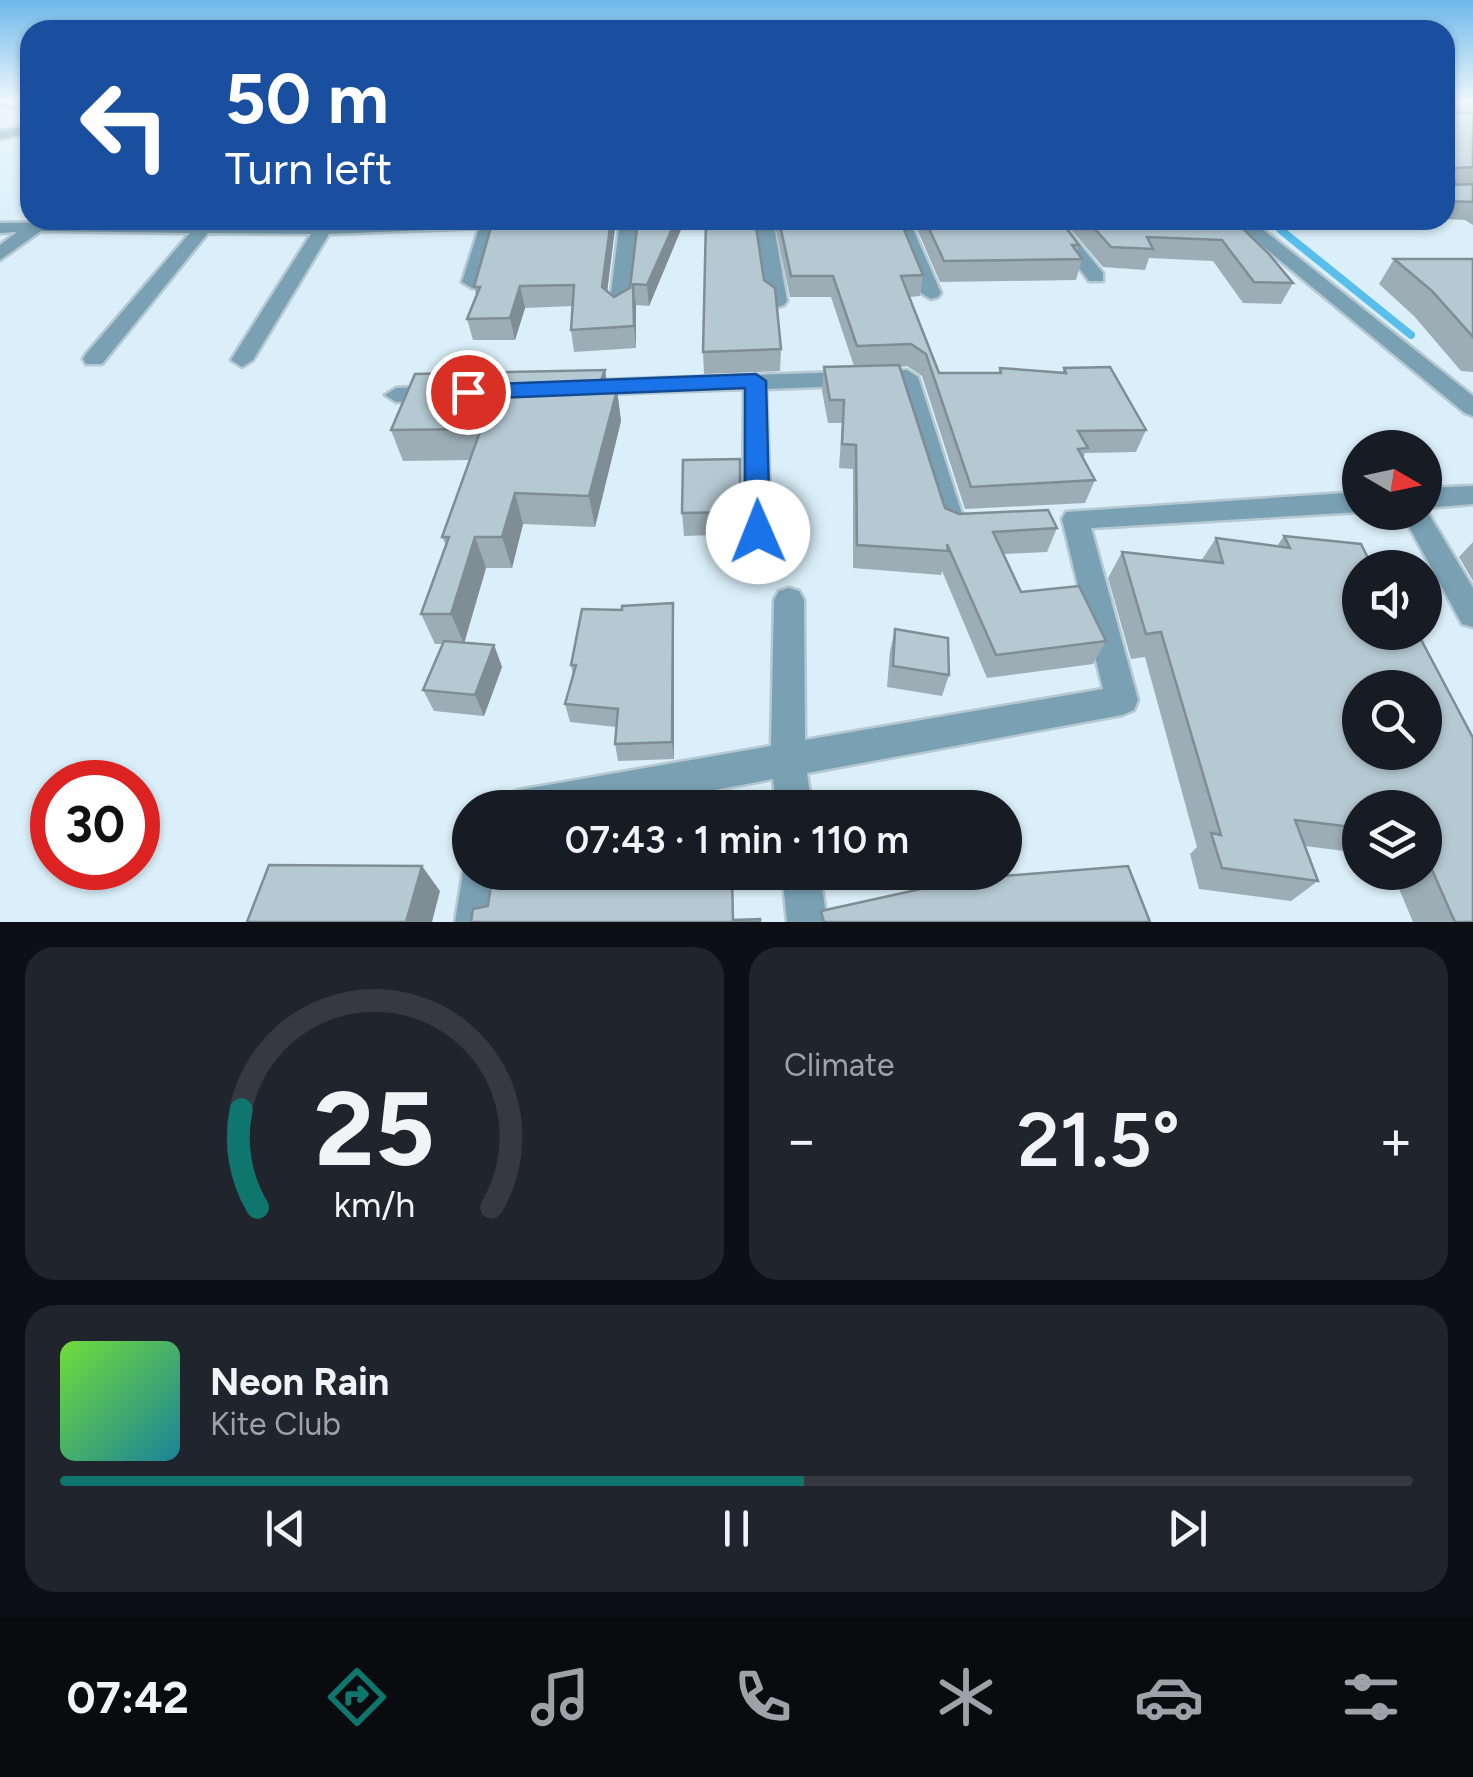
<!DOCTYPE html>
<html lang="en">
<head>
<meta charset="utf-8">
<style>
	:root { --surface:#171b24; --page:#20242c; --text:#f1f3f6; --muted:#9ea1a6; --line:#363941; --accent:#0f766e }
	body { margin:0; font-family:Figtree,sans-serif; background:var(--page); color:var(--text); height:100vh; display:flex; flex-direction:column; font-size:38px; white-space:nowrap }
	* { box-sizing:border-box; margin:0 }
	p { font-size:32px; color:var(--muted) }
	.icon { flex:none; width:55px; height:55px; fill:none; stroke:currentColor; stroke-width:2; stroke-linecap:round; stroke-linejoin:round }
	.map { position:relative; height:922px; overflow:hidden }
	.sheet { display:flex; flex-direction:column; gap:25px; padding:25px; background:#0d0f14; flex:1 }
	.sheet>* { flex:none }
	.banner { position:absolute; left:20px; top:20px; width:1435px; height:210px; border-radius:30px; box-shadow:0 2px 8px #0004; background:#1a4fa0; color:#fff; overflow:hidden }
	.needle { width:65px; rotate:99deg }
	.controls { position:absolute; left:1342px; top:430px; display:grid; gap:20px }
	.controls a { display:grid; place-items:center; width:100px; height:100px; border-radius:50%; background:var(--surface); box-shadow:0 2px 8px #0004; font-size:50px }
	.speed { position:absolute; left:30px; top:760px; display:flex; gap:20px; font-size:50px; font-weight:700; text-align:center }
	.speed>* { display:grid; place-content:center; width:130px; height:130px; border-radius:50%; background:var(--surface); box-shadow:0 2px 8px #0004; line-height:1 }
	.speed .limit { border:15px solid #d22; background:#fff; color:#111 }
	.pin { position:absolute; display:grid; place-items:center; width:85px; height:85px; color:#fff; margin:-42px; border:5px solid #fff; border-radius:50%; box-shadow:0 2px 10px #0007 }
	.me { position:absolute; width:110px; margin:-55px; rotate:359deg; stroke-linejoin:round; filter:drop-shadow(0 0 8px #0008) }
	.turn { display:flex; align-items:center; gap:35px; height:210px; padding:0 40px; font-size:45px }
	.turn .icon { width:130px; height:130px; stroke-width:2.5 }
	.turn b { display:block; font-size:70px; line-height:85px }
	.big { font-size:75px; font-weight:600; line-height:1.1 }
	.sheet .widget { flex:1; display:flex; flex-direction:column; justify-content:center; gap:15px; min-width:0; padding:0 35px; border-radius:30px; background:var(--page) }
	.sheet .dial { align-items:center; gap:0 }
	.dial svg { height:260px; overflow:visible; fill:none; stroke:var(--line); stroke-width:7; stroke-linecap:round; text-anchor:middle }
	.dial text { fill:var(--text); stroke:none }
	.song { display:flex; align-items:center; gap:30px }
	.cover { width:120px; height:120px; border-radius:15px; background:linear-gradient(135deg,hsl(100 70% 55%),hsl(190 70% 35%)) }
	.played { height:10px; border-radius:5px; background:linear-gradient(90deg,var(--accent) 55%,var(--line) 55%) }
	.keys { display:flex; justify-content:space-around; direction:ltr }
	.heat { display:flex; justify-content:space-between; align-items:center; font-size:55px; direction:ltr }
	.sheet .tiles { flex:1; display:grid; gap:25px; grid-template-columns:1fr 1fr }
	.widget:last-child { grid-column:span 2 }
	.trip { position:absolute; left:452px; top:790px; width:570px; height:100px; border-radius:50px; background:var(--surface); box-shadow:0 2px 8px #0004; font-weight:600; line-height:100px; text-align:center }
	.tabs { display:flex; height:160px; justify-content:space-around; align-items:center; background:#090b0e; color:var(--muted) }
	.tabs .icon { width:70px; height:70px }
	.tabs .current { color:var(--accent) }
	.tabs b { font-size:45px; color:var(--text) }
	.map>svg:first-child { display:block }
</style>
</head>
<body>
<div class="map">
<svg width="1473" height="922" viewBox="0 0 1473 922">
	<rect width="100%" height="100%" fill="#daeff9"/>
	<g fill="none" stroke-linecap="round" stroke-linejoin="round">
		<path stroke="#58bfec" stroke-width="6" d="M1268,220l17,14"/>
		<path stroke="#58bfec" stroke-width="8" d="M1282,231l129,104"/>
		<defs>
			<path id="minor" d="M30,125v8l-30,6v-8z
				M201,220l117,4 2,-4h18l-2,3 221,-3 -9,5 -51,2 -15,55 -10,6 -10,-6 17,-54 -150,6 -76,126 -11,7 -11,-7 80,-126 -103,-1 -106,131h-16l-3,-5 3,-5 104,-121 -149,-2 -41,29v-15l17,-13 -17,1v-10z
				M620,220h18l-9,89 -10,6 -10,-6z
				M755,220h18l14,81 -3,4 -7,2 -10,-6z
				M891,220h18l32,73 -3,4 -7,2 -10,-6z
				M1042,220h18l43,53v8h-14z
				M1231,220h20l222,176v20l-8,-3z
				M907,370l11,7 44,137 18,3 4,7 -4,7h-38l-44,-147 -132,5 5,143 -4,7 -10,3 -10,-3 -4,-7 1,-143 -170,6 -11,-7 11,-7z
				M439,386l11,7 -3,5 -51,4 -11,-7 11,-7z
				M1473,486v18l-48,4v-20z
				M1360,492v20l-269,16 47,172 -4,10 -12,5 -315,58 5,35h-36l-3,-29 -154,29h-118l5,-13 13,-5 252,-44 3,-146 5,-9 10,-3 10,3 5,9 1,140 298,-51 -41,-170 4,-7z
				M1425,508l48,80v39l-11,-3 -61,-112h24z
				M470,858v14h31l-6,50h-40l8,-50z
				M782,872h38l7,50h-40z"/>
		</defs>
		<use href="#minor" stroke="#b6c9d2" stroke-width="5"/>
		<use href="#minor" fill="#79a0b3" fill-rule="evenodd"/>
	</g>
	<path fill="#9cadb5" fill-rule="evenodd" d="M0,101h30v10l-30,-3z
		M1445,101h28v124l-8,-5 -20,-1z
		M493,220h123l-9,71 7,6 16,-9 8,-68h47l-36,86 -13,-1v43l-62,4 -3,-22 1,-24 -47,2 -10,32h-42l-6,-21 9,-24 -2,-8z
		M774,220h126l23,55 -3,21 -11,1 30,76h60l1,-5 62,5 2,-5 82,62 -10,22 -51,1 -2,6 12,21 -10,23 -120,6 -43,-133 -15,-10 -7,1 45,141 14,6 98,14 -10,24 -43,2 17,38 85,49 -13,23 -106,14 -45,-107 -1,4 -88,-7v-99l-14,-1 3,-45h-14l-6,-32 2,-24 30,-1 -23,-69h-41z
		M913,220h147l19,25 -2,7 5,7 -6,21 -136,2z
		M1063,220h171l59,63 -12,21 -38,-1 -30,-42 -64,-3 -4,12 -42,-3z
		M1394,259h79v113l-12,-1 -47,-55 -35,-32z
		M764,280l17,69 -1,22 -76,3 -1,-22z
		M605,370l3,19 9,1 4,31 -26,106 -72,-3 -11,44h-26l-22,74 30,3 8,22 -18,49 -50,-5 -11,-21 20,-46h-8l-14,-30 25,-69 -4,-8 28,-77 -67,1 -12,-31z
		M740,459v75l-56,2 -2,-23z
		M1284,536l77,8 12,24h-13v64h57l56,106v184h-60l-21,-50h33v-64h-65v45l-55,-7 13,35 -27,20 -92,-12 -9,-35 7,-7 -52,-190 -14,2 -23,-81 14,-26 79,9 15,-23 61,8zM1360,688h65v64h-65z
		M1473,542v39l-14,-24z
		M674,622v137l-56,2 -3,-17 1,-17 -46,-5 -5,-18 8,-29 -2,-10z
		M895,629l54,46 -7,21 -55,-9 3,-36z"/>
	<path fill="#7f8d94" d="M611,220h5l-11,89 -3,-22z
		M676,220h9l-36,86 -2,-21z
		M633,284l3,21v43l-2,-22z
		M520,286l5,22 -10,32 -5,-22z
		M605,370l4,31 -11,-12z
		M617,390l4,31 -26,106 -6,-31z
		M515,493l8,31 -11,44 -10,-31z
		M475,537l11,31 -22,76 -13,-30z
		M673,603l1,19v137l-2,-17z
		M494,645l8,22 -18,49 -9,-21z
		M422,866l18,25 -8,31h-26z"/>
	<path fill="#b5c9d3" stroke="#7f8d94" stroke-width="2.5" fill-rule="evenodd" d="M1445,101h7l-1,9 4,4 18,-1v54l-17,1 -4,4 4,13 17,-1v18l-28,-1z
		M493,220h118l-9,67 12,10 16,-9 8,-68h38l-29,65 -14,-1 1,42 -63,4 3,-45 -54,1 -10,32 -43,1 13,-32h-6z
		M706,220h49l9,60 11,8 6,61 -78,3z
		M779,220h121l23,55 -22,1 38,97h62l-1,-5 66,5 -2,-5 46,-1 36,63 -68,1 10,17 -10,1 17,31 -124,7 -45,-133 -15,-10 -54,2 -24,-70h-42z
		M925,220h135l19,25h-7l10,14 -138,2z
		M1087,220h147l34,33 25,30 -39,-1 -32,-42 -75,-3 6,12 -42,-2z
		M1394,259h79v78l-41,-46z
		M899,365l46,143 14,6 89,-4 9,18 -64,4 28,60 58,-6 27,55 -110,14 -49,-111 1,7 -91,-6 -1,-100 -14,-1 2,-44h-14l-6,-33z
		M605,370l-7,19 19,1 -28,106 -74,-3 -13,44h-27l-24,77h-30l28,-77h-7l39,-108 -90,1 24,-56z
		M740,459v53l-58,1 1,-53z
		M1284,536l77,8 12,24h-13v64h57l56,106v184h-18l-30,-68v-46h-65v20l-65,-8 23,61 -96,-13 -11,-35 10,2 -60,-203 -15,2 -24,-82 101,11 -7,-25 74,10zM1360,688h65v64h-65z
		M673,603l-1,139 -57,2 3,-35 -53,-5 11,-39h-5l11,-56 40,1v-4z
		M895,629l53,9 1,37 -56,-9z
		M444,641l50,4 -19,50 -52,-5z
		M722,801v7h-98z
		M269,865l153,1 -16,56h-159z
		M1128,866l22,56h-326l-3,-11 145,-32z
		M493,872h231l1,3h7l1,45 27,-1v3h-289l2,-13 15,-3z"/>
	<linearGradient id="sky" x2="0" y2="1"><stop stop-color="#6eb8ea"/><stop offset="0.44" stop-color="#eef8fc"/><stop offset="1" stop-color="#eef8fc" stop-opacity="0"/></linearGradient>
	<rect width="1473" height="230" fill="url(#sky)"/>
	<path fill="#1a73e8" stroke="#114b97" stroke-width="2.5" d="M756,374l10,7 4,151 -4,7h-17l-4,-7v-144l-277,11 -11,-7 11,-7z"/>
</svg>
<div class="controls">
<a><svg class="needle" viewBox="-14 -14 28 28"><path d="M0-13l5 13h-10z" fill="#e53935"/><path d="M0 13l5-13h-10z" fill="#9ea1a6"/></svg></a>
<a><svg class="icon" aria-label="sound" viewBox="0 0 24 24"><path d="M4 9h4l5-4v14l-5-4H4zM17 9q2 3 0 6"/></svg></a>
<a><svg class="icon" aria-label="search" viewBox="0 0 24 24"><circle cx="10" cy="10" r="6"/><path d="M15 15l6 6"/></svg></a>
<a><svg class="icon" aria-label="layers" viewBox="0 0 24 24"><path d="M12 4l9 5-9 5-9-5zM3 14l9 5 9-5"/></svg></a>
</div>
<div class="speed"><div class="limit">30</div></div>
<div class="pin" style="left:468px;top:392px;background:#d93025"><svg class="icon" aria-label="arrive" viewBox="0 0 24 24"><path d="M6 21V4h12l-3 4 3 4H6"/></svg></div>
<svg class="me" style="left:758px;top:532px" viewBox="-20 -20 40 40"><circle r="19" fill="#fff"/><path d="M0-13L10 11 0 6-10 11z" fill="#1a73e8"/></svg>
<div class="trip">07:43 · 1 min · 110 m</div>
<div class="banner">
<div class="turn"><svg class="icon" aria-label="left" viewBox="0 0 24 24"><path d="M17 20v-9H6M10 6l-5 5 5 5"/></svg><div><b>50 m</b>Turn left</div></div>
</div>
</div>
<section class="sheet">
<div class="tiles">
<div class="widget dial"><svg viewBox="0 0 100 80">
<path d="M14 69A42 42 0 1 1 86 69"/>
<path d="M14 69A42 42 0 0 1 9 39" stroke="#0f766e"/>
<text x="50" y="56" font-size="32" font-weight="700">25</text>
<text x="50" y="72" font-size="11">km/h</text>
</svg></div>
<div class="widget"><p>Climate</p>
<div class="heat"><a>−</a><b class="big">21.5°</b><a>+</a></div>
</div>
<div class="widget">
<div class="song"><i class="cover"></i><div><b>Neon Rain</b><p>Kite Club</p></div></div>
<div class="played"></div>
<div class="keys"><svg class="icon" aria-label="previous" viewBox="0 0 24 24"><path d="M18 5L8 12l10 7zM5 5v14"/></svg><svg class="icon" aria-label="pause" viewBox="0 0 24 24"><path d="M8 5v14M16 5v14"/></svg><svg class="icon" aria-label="next" viewBox="0 0 24 24"><path d="M6 5l10 7-10 7zM19 5v14"/></svg></div>
</div>
</div>
</section>
<nav class="tabs">
<b>07:42</b>
<svg class="icon current" aria-label="directions" viewBox="0 0 24 24"><path d="M12 3l9 9-9 9-9-9zM9 14v-3h6M13 9l2 2-2 2"/></svg>
<svg class="icon" aria-label="music" viewBox="0 0 24 24"><path d="M9 18V5l10-2v13"/><circle cx="6" cy="18" r="3"/><circle cx="16" cy="16" r="3"/></svg>
<svg class="icon" aria-label="phone" viewBox="0 0 24 24"><path d="M5 4h4l2 5-3 2q2 4 5 5l2-3 5 2v4C11 20 4 13 5 4z"/></svg>
<svg class="icon" aria-label="climate" viewBox="0 0 24 24"><path d="M12 3v18M4 7l16 10M4 17L20 7"/></svg>
<svg class="icon" aria-label="car" viewBox="0 0 24 24"><path d="M5 17H2v-5l4-1 3-4h7l3 4 3 1v5h-3M9 17h6M6 11h13"/><circle cx="7" cy="17" r="2"/><circle cx="17" cy="17" r="2"/></svg>
<svg class="icon" aria-label="filters" viewBox="0 0 24 24"><path d="M4 7h16M4 17h16"/><circle cx="9" cy="7" r="2"/><circle cx="15" cy="17" r="2"/></svg>
</nav>
</body>
</html>
